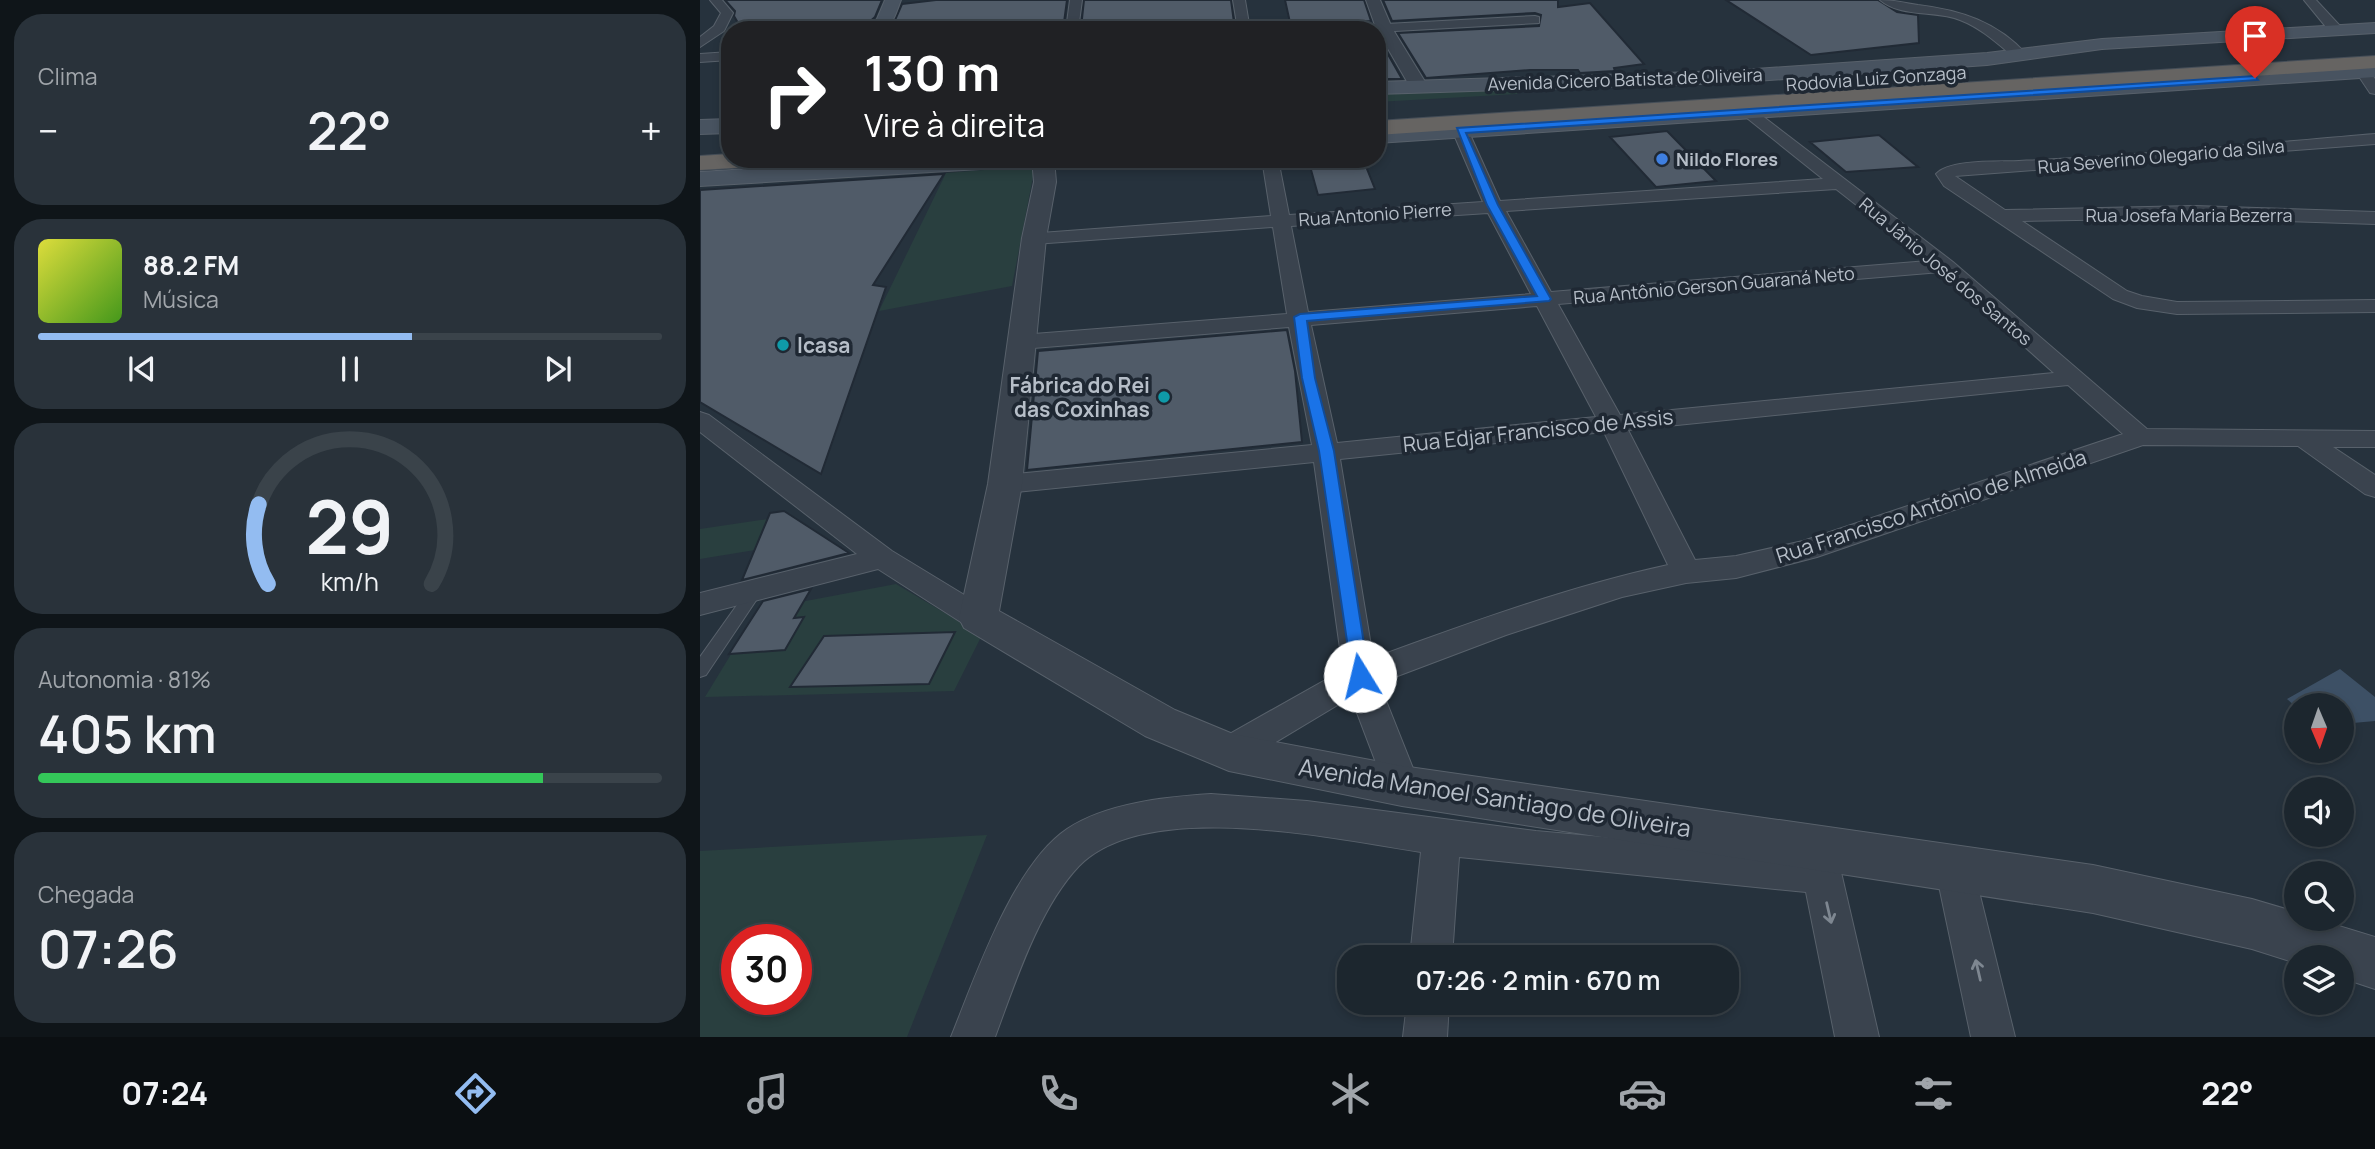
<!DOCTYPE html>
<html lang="pt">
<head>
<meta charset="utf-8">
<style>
	:root { --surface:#1c262e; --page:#29323a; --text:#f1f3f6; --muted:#a0a5aa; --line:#3a434a; --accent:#93bcf1 }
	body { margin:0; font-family:Manrope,sans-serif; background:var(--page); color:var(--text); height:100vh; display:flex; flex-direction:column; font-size:26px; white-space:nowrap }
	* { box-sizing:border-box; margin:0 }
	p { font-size:23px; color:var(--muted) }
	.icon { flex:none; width:38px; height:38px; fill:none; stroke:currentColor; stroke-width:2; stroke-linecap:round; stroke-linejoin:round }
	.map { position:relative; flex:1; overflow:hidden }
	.details { display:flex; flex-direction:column; gap:14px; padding:14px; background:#0f1519; width:700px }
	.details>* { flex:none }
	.banner { position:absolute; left:21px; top:21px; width:665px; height:147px; border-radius:28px; box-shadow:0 4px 10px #0003,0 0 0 2px var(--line); background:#202124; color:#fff; overflow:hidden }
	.needle { width:46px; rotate:178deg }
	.tools { position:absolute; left:1584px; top:693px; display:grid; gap:14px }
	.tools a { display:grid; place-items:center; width:70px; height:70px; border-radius:50%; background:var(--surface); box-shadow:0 4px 10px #0003,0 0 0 2px var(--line); font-size:35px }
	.speed { position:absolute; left:21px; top:924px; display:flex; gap:14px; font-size:35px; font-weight:700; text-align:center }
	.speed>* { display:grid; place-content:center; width:91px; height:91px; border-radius:50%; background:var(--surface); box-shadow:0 4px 10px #0003,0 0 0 2px var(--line); line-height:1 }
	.speed .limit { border:10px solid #d22; background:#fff; color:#111 }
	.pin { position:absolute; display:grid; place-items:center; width:60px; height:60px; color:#fff; margin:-72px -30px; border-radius:50% 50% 50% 0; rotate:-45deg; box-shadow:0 0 7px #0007 }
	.pin .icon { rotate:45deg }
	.me { position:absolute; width:77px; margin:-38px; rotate:351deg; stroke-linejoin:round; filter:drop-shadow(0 0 5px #0008) }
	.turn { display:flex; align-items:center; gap:24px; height:147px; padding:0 28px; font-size:32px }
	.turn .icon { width:91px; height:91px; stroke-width:2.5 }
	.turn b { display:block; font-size:49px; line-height:60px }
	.big { font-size:52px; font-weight:600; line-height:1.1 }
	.details .tile { flex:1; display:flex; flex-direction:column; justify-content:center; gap:10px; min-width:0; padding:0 24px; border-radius:28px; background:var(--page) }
	.details .dial { align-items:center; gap:0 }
	.dial svg { height:182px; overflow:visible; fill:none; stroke:var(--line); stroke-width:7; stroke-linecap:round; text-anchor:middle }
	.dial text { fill:var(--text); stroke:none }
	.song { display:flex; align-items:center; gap:21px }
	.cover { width:84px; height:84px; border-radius:10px; background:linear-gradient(135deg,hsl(60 70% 55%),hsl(100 70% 35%)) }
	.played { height:7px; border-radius:4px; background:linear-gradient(90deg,var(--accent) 60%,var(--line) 60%) }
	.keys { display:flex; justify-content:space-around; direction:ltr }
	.heat { display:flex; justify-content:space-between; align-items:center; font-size:38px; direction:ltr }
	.charge { height:10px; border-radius:5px; background:linear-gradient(90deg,#34c759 81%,var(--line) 0) }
	.trip { position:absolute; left:637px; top:945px; width:402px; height:70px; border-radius:28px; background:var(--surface); box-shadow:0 4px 10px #0003,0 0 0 2px var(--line); font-weight:600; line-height:70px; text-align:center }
	.dock { display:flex; height:112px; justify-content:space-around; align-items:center; background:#0b0f12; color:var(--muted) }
	.dock .icon { width:49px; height:49px }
	.dock .on { color:var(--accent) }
	.dock b { font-size:32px; color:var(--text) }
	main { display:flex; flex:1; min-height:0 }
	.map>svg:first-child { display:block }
</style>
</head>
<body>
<main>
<section class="details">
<div class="tile"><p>Clima</p>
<div class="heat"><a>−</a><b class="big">22°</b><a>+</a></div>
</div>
<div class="tile">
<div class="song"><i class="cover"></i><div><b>88.2 FM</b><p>Música</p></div></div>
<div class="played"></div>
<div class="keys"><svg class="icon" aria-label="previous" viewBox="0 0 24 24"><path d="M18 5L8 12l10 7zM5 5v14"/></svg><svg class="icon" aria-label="pause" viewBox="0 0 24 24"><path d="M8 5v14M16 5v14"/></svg><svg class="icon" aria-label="next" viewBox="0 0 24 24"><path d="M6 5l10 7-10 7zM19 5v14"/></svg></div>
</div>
<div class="tile dial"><svg viewBox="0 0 100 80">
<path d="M14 69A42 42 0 1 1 86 69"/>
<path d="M14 69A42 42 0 0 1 10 34" stroke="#93bcf1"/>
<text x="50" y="56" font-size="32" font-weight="700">29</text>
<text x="50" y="72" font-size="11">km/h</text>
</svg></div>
<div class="tile"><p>Autonomia · 81%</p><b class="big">405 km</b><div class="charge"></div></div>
<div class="tile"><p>Chegada</p><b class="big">07:26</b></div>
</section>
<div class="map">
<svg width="1675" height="1037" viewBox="0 0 1675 1037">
	<rect width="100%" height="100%" fill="#26323d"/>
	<path fill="#293f3f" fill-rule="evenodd" d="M822,83l-5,11 -140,8v-12z
		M335,166l-23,120 -133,25 67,-138z
		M68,519l-13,31 -55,9v-30z
		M196,584l86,51 -28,56 -249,6 53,-87z
		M287,835l-80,202h-207v-186zM37,940h59v59h-59z"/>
	<path fill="#3d5065" d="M1640,669l35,28v24l-33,3v-19l-46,2 -9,-8z"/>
	<path fill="#505b68" stroke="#212a35" stroke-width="2" d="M25,0h157l-7,17 -15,13h-118l-8,-14 1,-5z
		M236,0h131l-4,30h-156l-2,-5 -10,-5 7,-16z
		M384,0h147l4,30 -154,-2z
		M585,0h79l7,21 -80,6z
		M683,0h175v7l32,-4 54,61 -30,4 1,3 -35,2 -2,-3h-48l-104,8 -28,-45 141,-7 2,-11 -6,-2 -143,8z
		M1026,0h152l19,12 21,3 1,28 -108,12z
		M677,35l25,44h-25z
		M967,131l49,50 -60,6 -46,-50z
		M1179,135l39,32 -72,5 -36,-30z
		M608,159h55l12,30 -57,6z
		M244,174l-71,111 13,2 -65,187 -121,-72v-212z
		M587,330l8,41 7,71 -275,28 11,-119z
		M84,511l65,42 -107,27 28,-67z
		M111,589l-17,29 10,-1 -19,33 -56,4 34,-53z
		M255,632l-26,52 -139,3 34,-51z"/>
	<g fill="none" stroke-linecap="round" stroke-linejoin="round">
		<defs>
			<path id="service" d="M54,586l5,2 3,4 -3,4 -53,79 -6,2v-20l49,-69z"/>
			<path id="minor" d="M10,0h12l11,13 -9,18 -24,16v-10l14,-11 7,-13z
				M370,0h12l-4,30h-12z
				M533,0h12l5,30h-12z
				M1180,0c14,0 25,3 38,5 42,5 80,17 109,50l-7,4 -5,-1c-17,-14 -34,-30 -55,-38 -24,-10 -59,-2 -80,-20z
				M1604,0h12l25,27v6h-10z
				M835,16l4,1v6l-162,9v-2h-34l6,-4z
				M184,18l20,9 1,3h-16l-9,-5v-6z
				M30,52v8l-30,2v-8z
				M1663,68l5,1 7,10v15l-5,-1 -14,-21z
				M1047,106l5,2 201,154 194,167 228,2v16h-42l42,28v22l-10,-3 -67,-48 -155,-1 -326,112 -81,21 -50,5 -64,14 -116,38 -127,48 41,103 -5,11 -13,5 -13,-5 -38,-100 -110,66 -12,4 -12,-4 -6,-11 6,-11 126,-71 -29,-208 -309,31 -10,-3 -3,-6 3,-6 10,-3 307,-30 -23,-118 -268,22 -8,-2 -3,-5 3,-5 8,-2 266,-21 -14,-87 -239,17 -7,-2 -3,-4 3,-4 244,-18 -9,-57h16l11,56 194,-13 -31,-72 8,-5 8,5 32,71 323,-22 -81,-65 -3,-3zM1136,189l92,72 -377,31 -45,-81zM788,213l43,81 -223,18 -17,-86zM1241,272l113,101 -434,42 -62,-111zM837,306l59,111 -259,26 -26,-118zM1368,385l55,49 -320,107 -67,15 -41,4 -67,-130zM904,432l64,133c-101,22 -198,58 -295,93l-33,-199z
				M1675,134v10l-420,32 50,34 189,-4 181,6v12l-181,-6 -172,3 105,70 15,5 35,6 198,-2v12l-198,2 -40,-6 -24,-9 -169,-113 -8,-12c13,-15 63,-12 83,-13 119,-5 237,-17 356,-27z
				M0,412l9,3 183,136 97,59 5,8 -5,8 -11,4 -11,-4 -89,-57 -178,46v-22l157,-39 -157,-122z
				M511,794l96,7 229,30 266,24 3,-9 14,-5 14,5 5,13 41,178h-44l-29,-145 -347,-35 -7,100h-42l11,-105c-86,-13 -275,-55 -342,14 -40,42 -64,117 -84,171h-44c24,-59 62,-172 116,-208 39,-26 98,-32 144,-35z
				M1254,849l14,5 5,13 42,170h-44l-36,-170 5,-13z
				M707,1003h42l-2,34h-44z"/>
			<path id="tertiary" d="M666,0h14l12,28 35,57 -3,4 -6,1 -9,-5 -33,-57z
				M332,159h22l2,23 -10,56 -24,246 -23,127 176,99 58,24 169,32 691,99 159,34 44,13v7h20l59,18v52l-33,-11v-21h-46v6l-44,-14 -159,-36 -691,-107 -173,-35 -84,-35 -181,-108 -5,-10 29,-134 34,-246 12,-56z"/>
			<path id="secondary" d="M185,0h16c-10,26 -9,30 -38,30l14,-11z
				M1675,23v10l-273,16 -115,16 -260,18 -350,11v-12l350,-11 260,-18 115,-14z
				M1675,65v12l-998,66v-14z
				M30,119v14l-30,1v-14z
				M211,159h132l-3,5 -8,2 -332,20v-14z"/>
			<path id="trunk" d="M1675,56v12l-998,67v-14z
				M30,154v5h45l-3,5 -8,2 -64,4v-14z"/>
		</defs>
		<use href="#service" stroke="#58616b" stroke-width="2"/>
		<use href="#minor" stroke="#58616b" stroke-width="2"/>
		<use href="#tertiary" stroke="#58616b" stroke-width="2"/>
		<use href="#secondary" stroke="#58616b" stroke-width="2"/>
		<use href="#trunk" stroke="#454e58" stroke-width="2"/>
		<use href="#service" fill="#3a434e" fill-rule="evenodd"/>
		<use href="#minor" fill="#3a434e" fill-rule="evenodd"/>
		<use href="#tertiary" fill="#3a434e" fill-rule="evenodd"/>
		<use href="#secondary" fill="#485360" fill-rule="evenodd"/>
		<use href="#trunk" fill="#666462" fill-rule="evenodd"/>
	</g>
	<defs><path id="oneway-shaft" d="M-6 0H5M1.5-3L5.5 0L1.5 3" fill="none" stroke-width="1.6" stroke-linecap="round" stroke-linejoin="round" transform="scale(1.75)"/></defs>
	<g stroke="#7e8791">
		<use href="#oneway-shaft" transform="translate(1129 913) rotate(77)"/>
		<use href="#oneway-shaft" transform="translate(1278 970) rotate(-103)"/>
	</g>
	<path fill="#1a73e8" stroke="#114b97" stroke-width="2" d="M1555,76l3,4 -792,53 32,72 53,94 -2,2 -242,20 8,57 19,73 35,225 -2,6 -7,2 -7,-2 -34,-231 -17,-73 -8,-61 6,-3 237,-18 -50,-91 -30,-77z"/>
	<circle fill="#3f7fe0" stroke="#1f2833" stroke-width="2.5" cx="962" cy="159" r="7"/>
	<g fill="#0f9aa8" stroke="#1f2833" stroke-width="2.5">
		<circle cx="83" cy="345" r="7"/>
		<circle cx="464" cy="397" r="7"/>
	</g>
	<g text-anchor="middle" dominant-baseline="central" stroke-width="7" stroke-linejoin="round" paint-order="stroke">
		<g font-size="18" fill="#b6bec8" stroke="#1f2833">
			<text transform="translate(1176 78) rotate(-4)">Rodovia Luiz Gonzaga</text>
			<text transform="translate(925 79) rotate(-2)">Avenida Cicero Batista de Oliveira</text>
			<text transform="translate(1461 156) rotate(-5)">Rua Severino Olegario da Silva</text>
			<text transform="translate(675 214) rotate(-4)">Rua Antonio Pierre</text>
			<text x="1489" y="215">Rua Josefa Maria Bezerra</text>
			<text transform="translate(1246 271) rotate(40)">Rua Jânio José dos Santos</text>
			<text transform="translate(1014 285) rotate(-5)">Rua Antônio Gerson Guaraná Neto</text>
		</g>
		<g font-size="18" font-weight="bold" fill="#b6bec8" stroke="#1f2833" text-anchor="start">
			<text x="976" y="159">Nildo Flores</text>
		</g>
		<g font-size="21" font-weight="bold" fill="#b6bec8" stroke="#1f2833" text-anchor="start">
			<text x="97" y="345">Icasa</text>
			<text x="450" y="385" text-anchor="end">Fábrica do Rei<tspan x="450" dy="24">das Coxinhas</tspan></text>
		</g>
		<g font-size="21" fill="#b6bec8" stroke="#1f2833">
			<text transform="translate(838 430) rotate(-6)">Rua Edjar Francisco de Assis</text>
			<text transform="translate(1231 506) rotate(-18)">Rua Francisco Antônio de Almeida</text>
		</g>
		<g font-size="24" fill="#b6bec8" stroke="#1f2833">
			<text transform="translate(795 797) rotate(9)">Avenida Manoel Santiago de Oliveira</text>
		</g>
	</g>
</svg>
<div class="tools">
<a><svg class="needle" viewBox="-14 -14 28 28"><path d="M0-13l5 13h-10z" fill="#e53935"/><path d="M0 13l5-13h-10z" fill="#a0a5aa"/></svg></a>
<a><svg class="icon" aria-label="sound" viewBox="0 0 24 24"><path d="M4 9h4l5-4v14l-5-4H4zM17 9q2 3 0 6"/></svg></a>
<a><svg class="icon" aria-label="search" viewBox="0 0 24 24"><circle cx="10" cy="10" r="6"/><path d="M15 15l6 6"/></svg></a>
<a><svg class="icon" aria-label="layers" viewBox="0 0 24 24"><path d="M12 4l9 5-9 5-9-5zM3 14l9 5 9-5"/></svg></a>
</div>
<div class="speed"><div class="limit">30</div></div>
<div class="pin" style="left:1555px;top:78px;background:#d93025"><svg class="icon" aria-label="arrive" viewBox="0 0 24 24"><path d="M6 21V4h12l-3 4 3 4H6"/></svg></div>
<svg class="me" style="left:660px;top:676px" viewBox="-20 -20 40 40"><circle r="19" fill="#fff"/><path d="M0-13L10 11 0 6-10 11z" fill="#1a73e8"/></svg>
<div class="trip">07:26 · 2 min · 670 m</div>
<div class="banner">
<div class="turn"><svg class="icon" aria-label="right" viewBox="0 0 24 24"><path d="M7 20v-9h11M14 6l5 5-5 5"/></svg><div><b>130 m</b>Vire à direita</div></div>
</div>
</div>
</main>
<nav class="dock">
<b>07:24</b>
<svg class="icon on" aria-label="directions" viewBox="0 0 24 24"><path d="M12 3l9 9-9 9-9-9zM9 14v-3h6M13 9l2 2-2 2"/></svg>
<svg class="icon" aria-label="music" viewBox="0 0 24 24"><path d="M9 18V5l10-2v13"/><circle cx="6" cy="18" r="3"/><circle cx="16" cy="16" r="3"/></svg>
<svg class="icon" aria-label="phone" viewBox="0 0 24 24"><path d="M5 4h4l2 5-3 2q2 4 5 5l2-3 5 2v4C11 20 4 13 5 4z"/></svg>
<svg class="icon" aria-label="climate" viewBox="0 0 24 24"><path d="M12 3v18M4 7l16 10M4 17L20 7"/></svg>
<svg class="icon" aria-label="car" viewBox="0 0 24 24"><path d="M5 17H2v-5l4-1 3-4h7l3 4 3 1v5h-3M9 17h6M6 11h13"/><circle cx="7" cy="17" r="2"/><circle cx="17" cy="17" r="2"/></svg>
<svg class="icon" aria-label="filters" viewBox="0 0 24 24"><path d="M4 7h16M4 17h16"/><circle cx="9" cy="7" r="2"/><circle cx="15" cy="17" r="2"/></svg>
<b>22°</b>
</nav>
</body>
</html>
